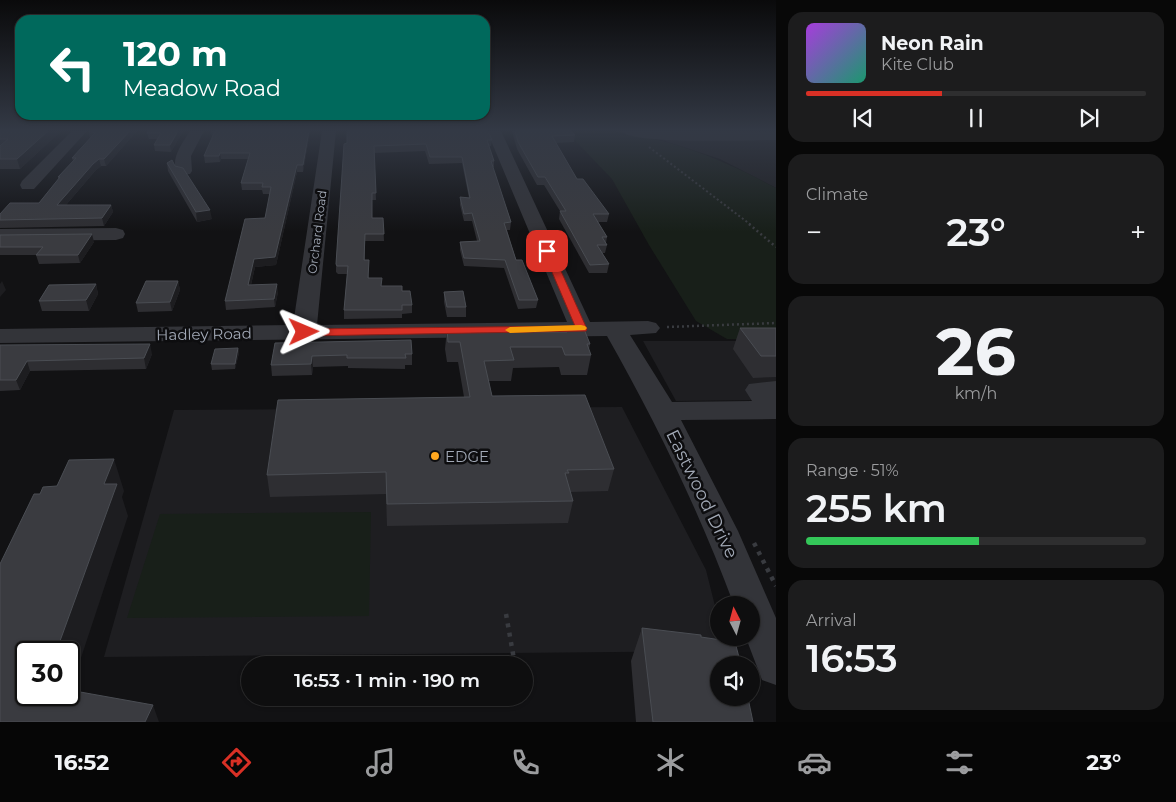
<!DOCTYPE html>
<html lang="en">
<head>
<meta charset="utf-8">
<style>
	:root { --surface:#0e0e0f; --page:#1c1c1d; --text:#f1f3f6; --muted:#9b9c9e; --line:#2e2e2f; --accent:#d93025 }
	body { margin:0; font-family:Montserrat,sans-serif; background:var(--page); color:var(--text); height:100vh; display:flex; flex-direction:column; font-size:19px; white-space:nowrap }
	* { box-sizing:border-box; margin:0 }
	p { font-size:16px; color:var(--muted) }
	.icon { flex:none; width:28px; height:28px; fill:none; stroke:currentColor; stroke-width:2; stroke-linecap:round; stroke-linejoin:round }
	.map { position:relative; flex:1; overflow:hidden }
	.sheet { display:flex; flex-direction:column; gap:12px; padding:12px; background:#080808; width:400px }
	.sheet>* { flex:none }
	.top-card { position:absolute; left:15px; top:15px; width:475px; height:105px; border-radius:15px; box-shadow:0 1px 4px #0004,0 0 0 1px var(--line); background:#00695c; color:#fff; overflow:hidden }
	.needle { width:32px; rotate:354deg }
	.tools { position:absolute; left:710px; top:596px; display:grid; gap:10px }
	.tools a { display:grid; place-items:center; width:50px; height:50px; border-radius:50%; background:var(--surface); box-shadow:0 1px 4px #0004,0 0 0 1px var(--line); font-size:25px }
	.speed { position:absolute; left:15px; top:641px; display:flex; gap:10px; font-size:25px; font-weight:700; text-align:center }
	.speed>* { display:grid; place-content:center; width:65px; height:65px; border-radius:50%; background:var(--surface); box-shadow:0 1px 4px #0004,0 0 0 1px var(--line); line-height:1 }
	.speed .limit { border:2px solid #111; border-radius:8px; background:#fff; color:#111 }
	.pin { position:absolute; display:grid; place-items:center; width:42px; height:42px; color:#fff; margin:-21px; border-radius:10px; box-shadow:0 2px 8px #0006 }
	.me { position:absolute; width:55px; margin:-28px; rotate:89deg; stroke-linejoin:round; filter:drop-shadow(0 0 4px #0008) }
	.turn { display:flex; align-items:center; gap:18px; height:105px; padding:0 25px; font-size:22px }
	.turn .icon { width:65px; height:65px; stroke-width:2.5 }
	.turn b { display:block; font-size:35px; line-height:42px }
	.big { font-size:38px; font-weight:600; line-height:1.1 }
	.sheet .tile { flex:1; display:flex; flex-direction:column; justify-content:center; gap:8px; min-width:0; padding:0 18px; border-radius:15px; background:var(--page) }
	.sheet .dial { align-items:center; gap:0 }
	.dial b { font-size:65px; line-height:1 }
	.song { display:flex; align-items:center; gap:15px }
	.cover { width:60px; height:60px; border-radius:8px; background:linear-gradient(135deg,hsl(280 70% 55%),hsl(160 70% 35%)) }
	.played { height:5px; border-radius:2px; background:linear-gradient(90deg,var(--accent) 40%,var(--line) 40%) }
	.keys { display:flex; justify-content:space-around; direction:ltr }
	.heat { display:flex; justify-content:space-between; align-items:center; font-size:28px; direction:ltr }
	.charge { height:8px; border-radius:4px; background:linear-gradient(90deg,#34c759 51%,var(--line) 0) }
	.trip { position:absolute; left:241px; top:656px; width:292px; height:50px; border-radius:25px; background:var(--surface); box-shadow:0 1px 4px #0004,0 0 0 1px var(--line); font-weight:600; line-height:50px; text-align:center }
	.dock { display:flex; height:80px; justify-content:space-around; align-items:center; background:#060606; color:var(--muted) }
	.dock .icon { width:35px; height:35px }
	.dock .current { color:var(--accent) }
	.dock b { font-size:22px; color:var(--text) }
	main { display:flex; flex:1; min-height:0 }
	.map>svg:first-child { display:block }
</style>
</head>
<body>
<main>
<div class="map">
<svg width="776" height="722" viewBox="0 0 776 722">
	<rect width="100%" height="100%" fill="#121214"/>
	<path fill="#1e1e21" d="M611,131h165v57l-56,-29 -61,-20z
		M643,341h133v59l-100,1z
		M622,407l84,163 13,52v16h3l4,13 -622,6 70,-247z"/>
	<path fill="#181f19" d="M566,131c15,0 31,-1 47,1 58,6 111,28 163,56v152l-49,-1 -31,-18 -47,-76 -37,-66z
		M371,512l-2,104 -242,2 33,-104z"/>
	<g fill="none" stroke-linecap="round" stroke-linejoin="round">
		<path stroke="#393b40" stroke-width="2" stroke-dasharray="2 2.5" stroke-linecap="butt" d="M649,147l102,78"/>
		<path stroke="#393b40" stroke-width="2.5" stroke-dasharray="2 3" stroke-linecap="butt" d="M749,224l27,23
			M667,327l109,-4"/>
		<path stroke="#393b40" stroke-width="4.5" stroke-dasharray="4 5.5" stroke-linecap="butt" d="M754,543l22,43
			M506,614l9,51"/>
		<path fill="#333439" fill-rule="evenodd" d="M72,131h15l-53,58h-12l-2,-4 2,-4z
			M190,131h14l-13,25 1,15 -2,3h-12c-9,-14 4,-30 12,-43z
			M322,131h14l-19,194 250,-3 -80,-191h14l89,191 58,-1 8,2 4,5 -4,5 -26,2 42,67 80,-1 -7,-11 4,-6 27,-3v38l-95,1 57,111 38,87v67l-14,-5 -16,-42h5v-33h-17c-35,-94 -78,-183 -127,-269l-607,7v-14l293,-4z
			M621,131l155,1v8c-24,0 -143,5 -155,-9z
			M116,228l7,2 2,4 -2,4 -7,2 -116,1v-12z"/>
	</g>
	<path fill="#2e2e32" d="M0,131h61l-41,38h-20z
		M137,131l-31,35h-5l-6,5 -29,34h45l2,7 -9,14 -104,2v-14l39,-11 19,-24v-2l15,-16 -1,-3 18,-20 -1,-6z
		M148,131h35l-12,21 -16,-1 -1,-6 3,-6h-8l-2,-6z
		M211,131h99l-7,41h-6l-21,93 -21,2 -4,18 27,7 -3,15 -49,3 -1,-9 40,-83 5,-24h-7l-1,-4h-20l-1,-7 7,-24h-27l-1,3 -15,1 -1,-7 9,-20h-1z
		M512,131h59l4,4 -1,7 -18,1 21,36 32,35 -2,8h-9l9,15 -1,6 1,2 -2,8h-3l7,11 -2,9h-18l-30,-54 1,-8 -16,-26h-7l-20,-36z
		M492,140l-1,6h-2l5,15v6h-1l18,55 -1,8h-3l9,30 22,40 -2,8 -18,1 -14,-41 -40,-2 -4,-16v-8l17,-1 -5,-20h-8l-4,-16v-8l9,1 -7,-35 -33,1 -4,-13 -51,2 2,47h-4v18h11l1,23h-19v19l4,18 13,8 20,5 10,14v8l-10,1v4l-58,1v-9l3,-36h-9l-2,-2v-8l8,-120z
		M167,163l8,3 37,53 -15,3 -29,-51z
		M0,235l94,7 -14,21 -41,1 -3,-9h-36z
		M178,281l2,9 -8,21 -34,1 -2,-9z
		M96,284l2,10 -9,17h-47l-3,-10z
		M444,292l22,15v10h-19l-3,-15z
		M740,328h36v49l-23,1 -20,-29z
		M447,329l39,3h80v-3l24,15 -1,6 2,5 -4,20h-26l-2,-8 -46,1 -2,13h-22l3,15 122,73 -6,22 -38,1 3,9 -5,22 -181,3 -1,-32 -116,3 -3,-22 197,-78 -6,-35h-11l-2,-13z
		M275,343l137,11v11h-7v4l-57,-1v-2l-35,1 -1,8 -40,1 -1,-11z
		M0,345l152,9 -6,15 -116,2 -10,19 -20,1z
		M238,348l1,5 -4,16 -23,1 -1,-6z
		M642,628l59,9 52,85h-117l-5,-61z"/>
	<path fill="#1d1d20" d="M48,131h13l-41,38 -3,-10z
		M130,131h7l-31,35 -2,-7z
		M178,131h5l-12,21 -1,-7z
		M309,131h1l-7,41v-7z
		M220,153l1,6 -1,3 -1,-6z
		M99,159l2,7 -6,5 -36,42 -2,-8 36,-41z
		M297,165v7l-21,93 -21,2 -6,26 -1,-8 6,-26z
		M111,205l2,7 -9,14 -2,-8z
		M210,210l2,9 -15,3 -1,-10z
		M92,234l2,8 -14,21 -2,-8z
		M2,281l4,9 -6,7v-13z
		M178,281l2,9 -8,21 -2,-9z
		M96,284l2,10 -9,17 -3,-11z
		M277,284l1,8 -3,15 -1,-8z
		M150,344l2,10 -6,15 -2,-11z
		M238,348l1,5 -4,16v-5z
		M312,356l1,11 -1,8 -1,-11z
		M27,361l3,10 -10,19 -4,-10z
		M114,459l10,32 -2,6 6,19 -59,178v-42h-13l48,-168z
		M153,705l6,17h-14z"/>
	<path fill="#3a3b40" stroke="#4a4d53" d="M0,131h48l-31,28h-17v-13l8,-7h-8z
		M89,131h41l-26,28h-5l-6,5 -36,41h54l-9,13 -102,2v-6l10,-11h29l21,-26h-2l18,-19h-4l23,-25z
		M148,131h30l-8,14h-16l7,-12h-14z
		M215,131h94l-6,34h-6l-22,92 -21,2 -6,26 29,-1 -3,15 -49,2 20,-82 20,-1 6,-31h-9l1,-4h-22l9,-30h-30l-1,3h-15z
		M347,131h141l4,9h-5l7,21h-3l20,61 -7,1 12,37h6l16,40h-19l-14,-40 -41,-2 -4,-16 20,-1 -8,-28 -8,1 -4,-17 10,1 -8,-41h-32l-4,-13 -52,2 2,47h-4v25h11l1,16h-19l-1,26h5l-1,18h14l-1,8h21v5h8l2,14h-10v5h-58l4,-44h-11l-1,-2 8,-120 3,-1z
		M515,131h56l4,4 -23,1 25,43h6l26,35h-16l14,23h-5l5,8h-10l12,19 -19,1 -30,-54h6l-21,-34h-7l-20,-35z
		M172,160l3,6 8,2 27,42 -14,2 -29,-49z
		M92,234l-14,21h-42l7,-8h-43v-12z
		M146,281h32l-8,21 -34,1z
		M96,284l-10,16 -47,1 10,-16z
		M463,291l3,16h-19l-3,-15z
		M740,328h36v28h-15z
		M447,329l38,1 1,2 47,-2 1,2h33l-1,-3h18l6,15h-3l4,11h-26l-3,-8h-52l4,13 -30,1 8,35 93,-1 29,74 -47,1 2,3h-4l8,28 -186,3 -1,-32 -119,3 11,-75 192,-3 -10,-55h-12z
		M411,340l1,14h-7l1,4h-59v-3l-35,1 -1,8 -40,1 4,-22z
		M150,344l-6,14 -117,3 -11,19h-16v-35z
		M238,348l-3,16h-24l4,-15z
		M114,459l-10,25h13l-61,168h-30v43h43v-5l84,15 -8,17h-145v-158l34,-70h6l3,-7 14,-1 12,-26z
		M642,628l59,7v2l34,5 6,23h-22v33h29l5,24h-100z"/>
	<linearGradient id="sky" x2="0" y2="1"><stop stop-color="#0a0a0b"/><stop offset="0.56" stop-color="#333945"/><stop offset="1" stop-color="#333945" stop-opacity="0"/></linearGradient>
	<rect width="776" height="232" fill="url(#sky)"/>
	<path fill="#d93025" stroke="#8d1f18" d="M547,248l5,3 35,78 -1,2 -282,5 -5,-4 5,-3 271,-3 -32,-75z"/>
	<path fill="#f59e0b" d="M581,325l4,1 2,2 -2,2 -75,3 -5,-3 5,-3z"/>
	<circle fill="#ffa71f" stroke="#0d0d0f" stroke-width="2" cx="435" cy="456" r="5"/>
	<g text-anchor="middle" dominant-baseline="central" stroke-width="5" stroke-linejoin="round" paint-order="stroke">
		<g font-size="12" fill="#a2a9b6" stroke="#0d0d0f">
			<text transform="translate(317 232) rotate(-83)">Orchard Road</text>
		</g>
		<g font-size="15" fill="#a2a9b6" stroke="#0d0d0f">
			<text transform="translate(204 334) rotate(-1)">Hadley Road</text>
		</g>
		<g font-size="15" fill="#a2a9b6" stroke="#0d0d0f" text-anchor="start">
			<text x="445" y="456">EDGE</text>
		</g>
		<g font-size="18" fill="#a2a9b6" stroke="#0d0d0f">
			<text transform="translate(702 494) rotate(64)">Eastwood Drive</text>
		</g>
	</g>
</svg>
<div class="tools">
<a><svg class="needle" viewBox="-14 -14 28 28"><path d="M0-13l5 13h-10z" fill="#e53935"/><path d="M0 13l5-13h-10z" fill="#9b9c9e"/></svg></a>
<a><svg class="icon" aria-label="sound" viewBox="0 0 24 24"><path d="M4 9h4l5-4v14l-5-4H4zM17 9q2 3 0 6"/></svg></a>
</div>
<div class="speed"><div class="limit">30</div></div>
<div class="pin" style="left:547px;top:251px;background:#d93025"><svg class="icon" aria-label="arrive" viewBox="0 0 24 24"><path d="M6 21V4h12l-3 4 3 4H6"/></svg></div>
<svg class="me" style="left:304px;top:332px" viewBox="-20 -20 40 40"><path d="M0-17L14 15 0 8-14 15z" fill="#d93025" stroke="#fff" stroke-width="4"/></svg>
<div class="trip">16:53 · 1 min · 190 m</div>
<div class="top-card">
<div class="turn"><svg class="icon" aria-label="left" viewBox="0 0 24 24"><path d="M17 20v-9H6M10 6l-5 5 5 5"/></svg><div><b>120 m</b>Meadow Road</div></div>
</div>
</div>
<section class="sheet">
<div class="tile">
<div class="song"><i class="cover"></i><div><b>Neon Rain</b><p>Kite Club</p></div></div>
<div class="played"></div>
<div class="keys"><svg class="icon" aria-label="previous" viewBox="0 0 24 24"><path d="M18 5L8 12l10 7zM5 5v14"/></svg><svg class="icon" aria-label="pause" viewBox="0 0 24 24"><path d="M8 5v14M16 5v14"/></svg><svg class="icon" aria-label="next" viewBox="0 0 24 24"><path d="M6 5l10 7-10 7zM19 5v14"/></svg></div>
</div>
<div class="tile"><p>Climate</p>
<div class="heat"><a>−</a><b class="big">23°</b><a>+</a></div>
</div>
<div class="tile dial"><b>26</b><p>km/h</p></div>
<div class="tile"><p>Range · 51%</p><b class="big">255 km</b><div class="charge"></div></div>
<div class="tile"><p>Arrival</p><b class="big">16:53</b></div>
</section>
</main>
<nav class="dock">
<b>16:52</b>
<svg class="icon current" aria-label="directions" viewBox="0 0 24 24"><path d="M12 3l9 9-9 9-9-9zM9 14v-3h6M13 9l2 2-2 2"/></svg>
<svg class="icon" aria-label="music" viewBox="0 0 24 24"><path d="M9 18V5l10-2v13"/><circle cx="6" cy="18" r="3"/><circle cx="16" cy="16" r="3"/></svg>
<svg class="icon" aria-label="phone" viewBox="0 0 24 24"><path d="M5 4h4l2 5-3 2q2 4 5 5l2-3 5 2v4C11 20 4 13 5 4z"/></svg>
<svg class="icon" aria-label="climate" viewBox="0 0 24 24"><path d="M12 3v18M4 7l16 10M4 17L20 7"/></svg>
<svg class="icon" aria-label="car" viewBox="0 0 24 24"><path d="M5 17H2v-5l4-1 3-4h7l3 4 3 1v5h-3M9 17h6M6 11h13"/><circle cx="7" cy="17" r="2"/><circle cx="17" cy="17" r="2"/></svg>
<svg class="icon" aria-label="filters" viewBox="0 0 24 24"><path d="M4 7h16M4 17h16"/><circle cx="9" cy="7" r="2"/><circle cx="15" cy="17" r="2"/></svg>
<b>23°</b>
</nav>
</body>
</html>
